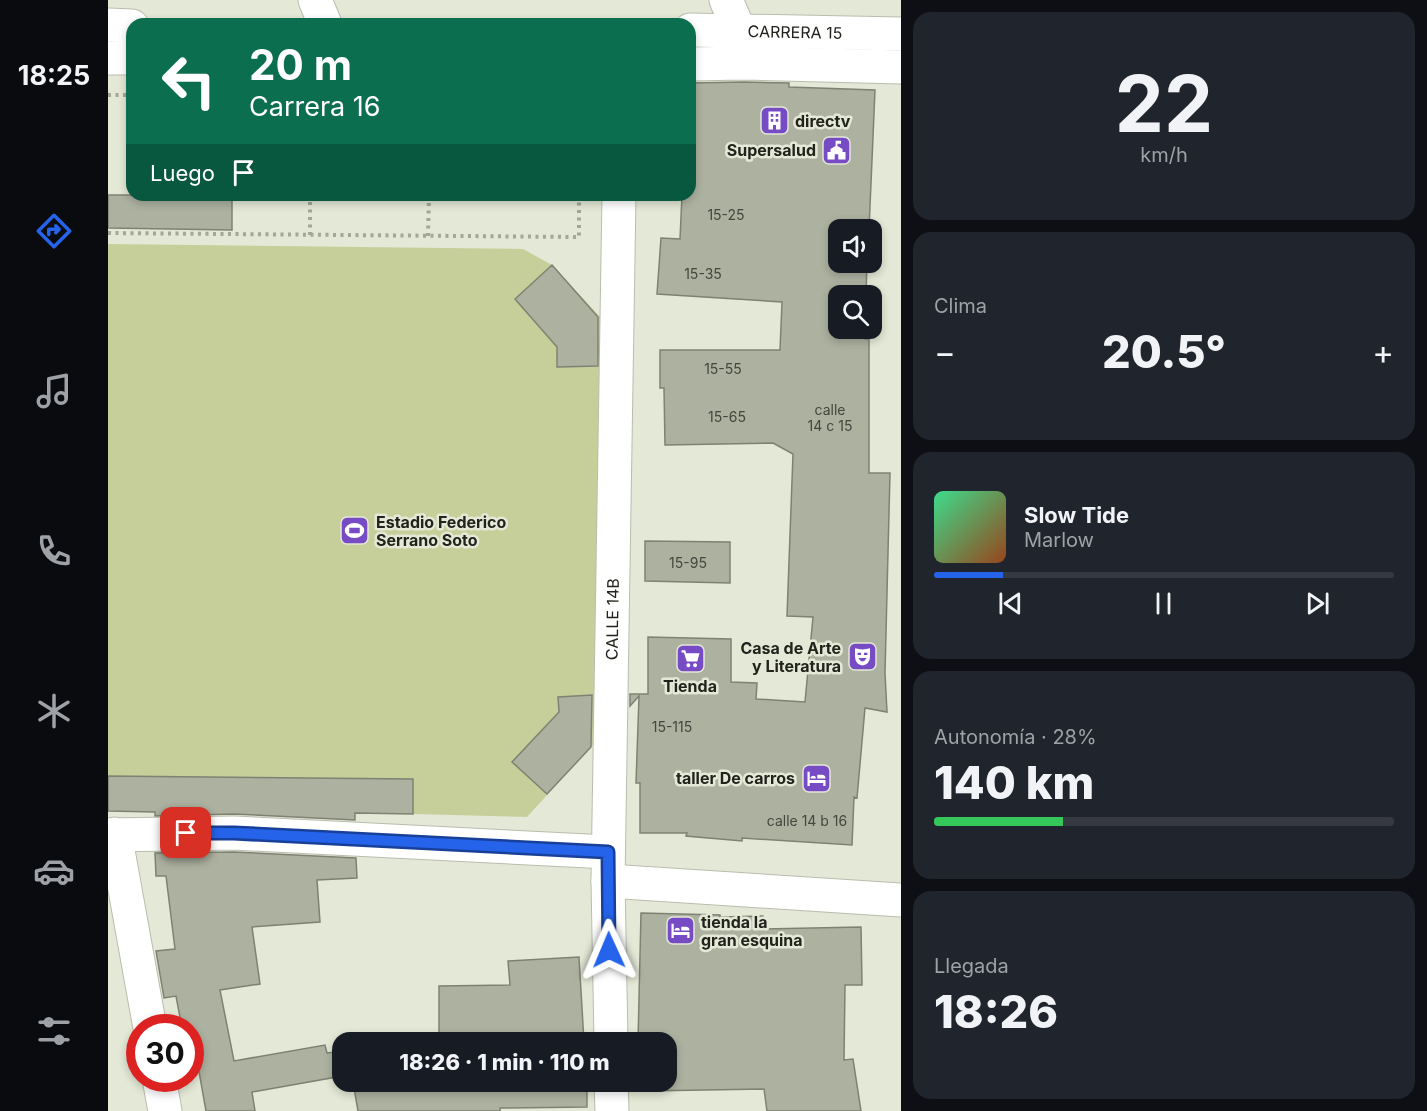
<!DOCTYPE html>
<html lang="es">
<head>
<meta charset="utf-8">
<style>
	:root { --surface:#171b24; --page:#20242c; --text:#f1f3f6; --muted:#9ea1a6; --line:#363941; --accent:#2563eb }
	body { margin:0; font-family:Inter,sans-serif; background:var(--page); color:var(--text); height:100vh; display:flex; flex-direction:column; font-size:22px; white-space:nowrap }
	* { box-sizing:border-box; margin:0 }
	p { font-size:20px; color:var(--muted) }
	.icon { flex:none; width:33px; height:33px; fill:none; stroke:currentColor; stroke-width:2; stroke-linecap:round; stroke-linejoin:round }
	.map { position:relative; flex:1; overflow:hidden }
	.details { display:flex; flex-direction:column; gap:12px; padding:12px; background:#0d0f14; width:526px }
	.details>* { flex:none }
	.hud { position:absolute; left:18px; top:18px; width:570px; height:183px; border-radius:18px; box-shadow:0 3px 9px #0003; background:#0b6e4f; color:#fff; overflow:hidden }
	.tools { position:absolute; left:720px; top:219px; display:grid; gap:12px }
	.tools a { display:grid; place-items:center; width:54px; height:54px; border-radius:12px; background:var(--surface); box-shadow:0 3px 9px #0003; font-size:30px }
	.speed { position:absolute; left:18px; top:1014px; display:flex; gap:12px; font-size:30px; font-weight:700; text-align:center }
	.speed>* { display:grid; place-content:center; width:78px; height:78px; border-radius:50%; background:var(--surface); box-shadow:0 3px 9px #0003; line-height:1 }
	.speed .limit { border:9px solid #d22; background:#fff; color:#111 }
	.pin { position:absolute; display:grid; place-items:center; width:51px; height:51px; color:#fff; margin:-26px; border-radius:12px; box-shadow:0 3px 9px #0006 }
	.me { position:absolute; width:66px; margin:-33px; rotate:359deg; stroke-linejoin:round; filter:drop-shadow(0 0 4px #0008) }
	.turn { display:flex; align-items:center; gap:21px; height:126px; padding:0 24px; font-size:27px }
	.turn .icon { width:78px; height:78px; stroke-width:2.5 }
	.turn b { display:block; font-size:42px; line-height:51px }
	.then { display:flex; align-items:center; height:57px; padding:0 24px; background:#0003; gap:12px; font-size:22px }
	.big { font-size:45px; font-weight:800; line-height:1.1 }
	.details .widget { flex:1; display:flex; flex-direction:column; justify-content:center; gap:9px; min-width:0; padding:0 21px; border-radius:18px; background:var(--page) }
	.details .dial { align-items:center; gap:0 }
	.dial b { font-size:78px; line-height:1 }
	.song { display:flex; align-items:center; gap:18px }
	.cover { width:72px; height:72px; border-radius:9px; background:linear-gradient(135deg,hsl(150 70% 55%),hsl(20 70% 35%)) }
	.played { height:6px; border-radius:3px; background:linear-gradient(90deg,var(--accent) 15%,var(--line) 15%) }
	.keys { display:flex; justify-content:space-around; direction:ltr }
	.heat { display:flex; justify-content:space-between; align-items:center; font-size:33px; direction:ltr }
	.charge { height:9px; border-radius:4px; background:linear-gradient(90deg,#34c759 28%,var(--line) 0) }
	.trip { position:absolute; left:224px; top:1032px; width:345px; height:60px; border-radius:18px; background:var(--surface); box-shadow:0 3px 9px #0003; font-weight:800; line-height:60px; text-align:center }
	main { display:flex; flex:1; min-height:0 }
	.tabs { display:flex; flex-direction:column; width:108px; justify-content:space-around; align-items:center; background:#090b0e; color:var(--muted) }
	.tabs .icon { width:42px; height:42px }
	.tabs .on { color:var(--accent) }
	.tabs b { font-size:27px; color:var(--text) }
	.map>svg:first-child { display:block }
</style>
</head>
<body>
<main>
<nav class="tabs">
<b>18:25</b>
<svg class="icon on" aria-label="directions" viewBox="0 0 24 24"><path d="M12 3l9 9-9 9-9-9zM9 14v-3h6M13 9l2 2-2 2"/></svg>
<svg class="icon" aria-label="music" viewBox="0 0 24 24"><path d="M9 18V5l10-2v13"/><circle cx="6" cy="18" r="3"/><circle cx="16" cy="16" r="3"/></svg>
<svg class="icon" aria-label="phone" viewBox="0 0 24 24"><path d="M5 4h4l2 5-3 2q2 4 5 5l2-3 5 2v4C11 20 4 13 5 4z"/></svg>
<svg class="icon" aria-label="climate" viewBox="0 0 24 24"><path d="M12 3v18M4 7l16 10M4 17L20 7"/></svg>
<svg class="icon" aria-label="car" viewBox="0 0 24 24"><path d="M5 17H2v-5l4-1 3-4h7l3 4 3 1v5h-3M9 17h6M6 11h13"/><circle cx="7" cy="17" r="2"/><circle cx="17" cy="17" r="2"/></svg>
<svg class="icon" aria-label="filters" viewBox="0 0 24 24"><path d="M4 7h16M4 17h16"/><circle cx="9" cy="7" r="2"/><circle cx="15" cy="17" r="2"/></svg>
</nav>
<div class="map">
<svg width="793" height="1111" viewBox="0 0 793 1111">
	<rect width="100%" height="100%" fill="#e4e8d6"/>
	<path fill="#c6cf9a" d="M0,244l415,5 29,16 51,55 -2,416 -74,81 -114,-3 -305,-3z"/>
	<path fill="#adb1a0" stroke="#7f8273" stroke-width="1.5" d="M636,82l45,1v4l86,3 -6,140h-31v32h29l-1,34h-28v32h27v11h4v134h21l-5,200 2,39 -22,-4 -8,90 -3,-1 -2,48 -110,-7v3l-56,-5 1,-3h-47v-50h-4l3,-87 -9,10v-12h18v-57l83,2v43l26,1 -1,16 49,3 8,-85 -26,-1 6,-162 -20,-11 -108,2 -1,-57h-4v-38h120l2,-48 -125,-8 4,-56 19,1 2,-44h8v-112z
		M0,195h124v35l-124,-2z
		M444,265l46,52v49l-41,1v-20l-42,-48z
		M537,541l85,1v41l-85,-2z
		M484,695l-1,52 -44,47 -35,-32 47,-50 -1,-15z
		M0,776l305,3v35l-58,-1v7l-121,-6 -79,2v-4l-47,-1z
		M126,852l122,6 1,20 -40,2 3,42 -68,5 8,57 -40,6 14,71 91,-16 2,8 15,-2v25l-90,16 3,19h-49l-11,-62 -5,1v-22h-8l-6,-32 -12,2 -8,-47 19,-2 -9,-73h-10l-1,-23z
		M533,913l79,2v2l43,-1v13l98,-2 1,58h-17l-1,75 9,-1 8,52h-94l-3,-22 -117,2 -1,-9h20v-40h-28z
		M471,957l5,85h-192l47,-7v-49l71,-1 -2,-24z
		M245,1082h234v25l-87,1v3h-142z"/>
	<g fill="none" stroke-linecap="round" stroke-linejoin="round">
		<defs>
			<g id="minor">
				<path d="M207,0l10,24"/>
				<path d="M618,0l13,30 4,28"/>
				<path d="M7,834l35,194"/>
				<path d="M0,835l126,-2 374,19"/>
				<path d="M500,881l293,19"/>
				<path id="s1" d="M503,1042l-3,-161 11,-686"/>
				<path d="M51,1078l6,33"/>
				<path d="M503,1082l1,29"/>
			</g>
			<g id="tertiary">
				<path d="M0,25l24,1"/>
				<path id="s2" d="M582,30l211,4"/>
			</g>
			<path id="secondary" d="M0,58h24
				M582,64l54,-1 157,4"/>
		</defs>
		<use href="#minor" stroke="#babdad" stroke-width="35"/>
		<use href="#tertiary" stroke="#babdad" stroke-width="35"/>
		<use href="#secondary" stroke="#babdad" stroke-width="35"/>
		<path stroke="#a3a698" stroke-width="4" stroke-dasharray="3 4.5" stroke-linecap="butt" d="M0,95h24
			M0,233l471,4v-42
			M202,235v-40
			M320,236l1,-41"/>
		<use href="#minor" stroke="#fff" stroke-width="33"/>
		<use href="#tertiary" stroke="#fff" stroke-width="33"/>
		<use href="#secondary" stroke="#fff" stroke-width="33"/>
	</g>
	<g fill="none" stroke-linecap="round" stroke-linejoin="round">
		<defs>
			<path id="route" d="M78,833h48l374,19 1,98"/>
		</defs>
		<use href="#route" stroke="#184099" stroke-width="15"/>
		<use href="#route" stroke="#2563eb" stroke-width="10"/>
	</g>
	<defs>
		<symbol id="building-square" viewBox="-11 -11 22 22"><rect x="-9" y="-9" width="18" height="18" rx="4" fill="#764bc4" stroke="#e4e8d6"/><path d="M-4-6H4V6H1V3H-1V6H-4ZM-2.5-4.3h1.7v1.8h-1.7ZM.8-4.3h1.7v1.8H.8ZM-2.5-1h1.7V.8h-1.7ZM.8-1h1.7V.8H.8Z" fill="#fff"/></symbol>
		<symbol id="civic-square" viewBox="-11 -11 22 22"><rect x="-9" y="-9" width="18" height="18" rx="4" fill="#764bc4" stroke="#e4e8d6"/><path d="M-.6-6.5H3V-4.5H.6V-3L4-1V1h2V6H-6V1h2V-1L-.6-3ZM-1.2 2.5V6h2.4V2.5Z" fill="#fff"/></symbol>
		<symbol id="stadium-square" viewBox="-11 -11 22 22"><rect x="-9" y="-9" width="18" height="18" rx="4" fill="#764bc4" stroke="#e4e8d6"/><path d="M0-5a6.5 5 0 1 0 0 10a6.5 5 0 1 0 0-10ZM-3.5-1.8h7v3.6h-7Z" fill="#fff"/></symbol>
		<symbol id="theatre-square" viewBox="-11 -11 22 22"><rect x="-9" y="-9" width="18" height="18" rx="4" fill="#764bc4" stroke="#e4e8d6"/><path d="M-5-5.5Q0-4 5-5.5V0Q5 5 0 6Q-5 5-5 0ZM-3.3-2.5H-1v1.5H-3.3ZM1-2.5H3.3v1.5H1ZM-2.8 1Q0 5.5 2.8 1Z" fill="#fff"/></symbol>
		<symbol id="supermarket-square" viewBox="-11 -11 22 22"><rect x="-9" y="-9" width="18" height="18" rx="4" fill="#764bc4" stroke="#e4e8d6"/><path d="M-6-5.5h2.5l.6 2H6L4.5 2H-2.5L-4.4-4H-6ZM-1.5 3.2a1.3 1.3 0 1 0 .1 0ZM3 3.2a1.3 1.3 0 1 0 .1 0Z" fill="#fff"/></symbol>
		<symbol id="hotel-square" viewBox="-11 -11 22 22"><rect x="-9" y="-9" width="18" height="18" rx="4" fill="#764bc4" stroke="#e4e8d6"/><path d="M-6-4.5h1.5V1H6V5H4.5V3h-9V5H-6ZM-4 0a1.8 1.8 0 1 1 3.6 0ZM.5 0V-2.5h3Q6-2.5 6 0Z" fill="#fff"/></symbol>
	</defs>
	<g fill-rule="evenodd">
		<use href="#building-square" x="650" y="104" width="33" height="33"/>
		<use href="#civic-square" x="712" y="134" width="33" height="33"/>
		<use href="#stadium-square" x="230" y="514" width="33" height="33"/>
		<use href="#theatre-square" x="738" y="640" width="33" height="33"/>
		<use href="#supermarket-square" x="566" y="642" width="33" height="33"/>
		<use href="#hotel-square" x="692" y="762" width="33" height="33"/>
		<use href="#hotel-square" x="556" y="914" width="33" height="33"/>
	</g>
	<g text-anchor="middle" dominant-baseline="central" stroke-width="5" stroke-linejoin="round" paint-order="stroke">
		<g font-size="14" fill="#45463d">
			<text x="618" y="214">15-25</text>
			<text x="595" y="273">15-35</text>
			<text x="615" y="368">15-55</text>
			<text x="722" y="409">calle<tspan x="722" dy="16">14 c 15</tspan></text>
			<text x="619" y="416">15-65</text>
			<text x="580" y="562">15-95</text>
			<text x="564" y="726">15-115</text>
			<text x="699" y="820">calle 14 b 16</text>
		</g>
		<g font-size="16" fill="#22231c" stroke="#e4e8d6">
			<text stroke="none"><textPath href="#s2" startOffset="105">CARRERA 15</textPath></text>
			<text stroke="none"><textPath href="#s1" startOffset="423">CALLE 14B</textPath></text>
		</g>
		<g font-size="16" font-weight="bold" fill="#22231c" stroke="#e4e8d6" text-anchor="start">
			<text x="687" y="121">directv</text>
			<text x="708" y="150" text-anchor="end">Supersalud</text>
			<text x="268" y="522">Estadio Federico<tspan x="268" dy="18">Serrano Soto</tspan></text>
			<text x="733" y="648" text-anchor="end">Casa de Arte<tspan x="733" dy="18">y Literatura</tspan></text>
			<text x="582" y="686" text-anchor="middle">Tienda</text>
			<text x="687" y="778" text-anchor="end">taller De carros</text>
			<text x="593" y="922">tienda la<tspan x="593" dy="18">gran esquina</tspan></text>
		</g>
	</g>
</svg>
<div class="tools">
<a><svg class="icon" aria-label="sound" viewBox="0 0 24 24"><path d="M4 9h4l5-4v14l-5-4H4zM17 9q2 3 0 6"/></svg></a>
<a><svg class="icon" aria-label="search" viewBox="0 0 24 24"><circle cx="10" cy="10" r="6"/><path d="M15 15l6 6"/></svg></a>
</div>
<div class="speed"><div class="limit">30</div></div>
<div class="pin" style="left:78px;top:833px;background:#d93025"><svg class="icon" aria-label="arrive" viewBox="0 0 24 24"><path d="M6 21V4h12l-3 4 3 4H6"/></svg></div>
<svg class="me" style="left:501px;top:950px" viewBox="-20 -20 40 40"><path d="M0-17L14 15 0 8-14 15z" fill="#2563eb" stroke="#fff" stroke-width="4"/></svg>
<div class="trip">18:26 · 1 min · 110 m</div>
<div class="hud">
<div class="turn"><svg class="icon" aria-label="left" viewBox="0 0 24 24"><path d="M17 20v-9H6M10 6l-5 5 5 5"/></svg><div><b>20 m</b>Carrera 16</div></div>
<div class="then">Luego<svg class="icon" aria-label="arrive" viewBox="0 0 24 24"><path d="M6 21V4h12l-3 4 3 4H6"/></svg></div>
</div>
</div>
<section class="details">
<div class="widget dial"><b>22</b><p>km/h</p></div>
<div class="widget"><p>Clima</p>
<div class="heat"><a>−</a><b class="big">20.5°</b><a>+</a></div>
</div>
<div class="widget">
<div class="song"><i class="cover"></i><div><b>Slow Tide</b><p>Marlow</p></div></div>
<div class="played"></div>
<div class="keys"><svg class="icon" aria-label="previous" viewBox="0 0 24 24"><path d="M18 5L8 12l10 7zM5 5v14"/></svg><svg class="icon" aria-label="pause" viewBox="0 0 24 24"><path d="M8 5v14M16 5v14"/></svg><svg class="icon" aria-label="next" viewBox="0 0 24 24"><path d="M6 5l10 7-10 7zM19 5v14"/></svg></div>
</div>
<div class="widget"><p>Autonomía · 28%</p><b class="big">140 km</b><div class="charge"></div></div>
<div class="widget"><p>Llegada</p><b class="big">18:26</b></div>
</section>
</main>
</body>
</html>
